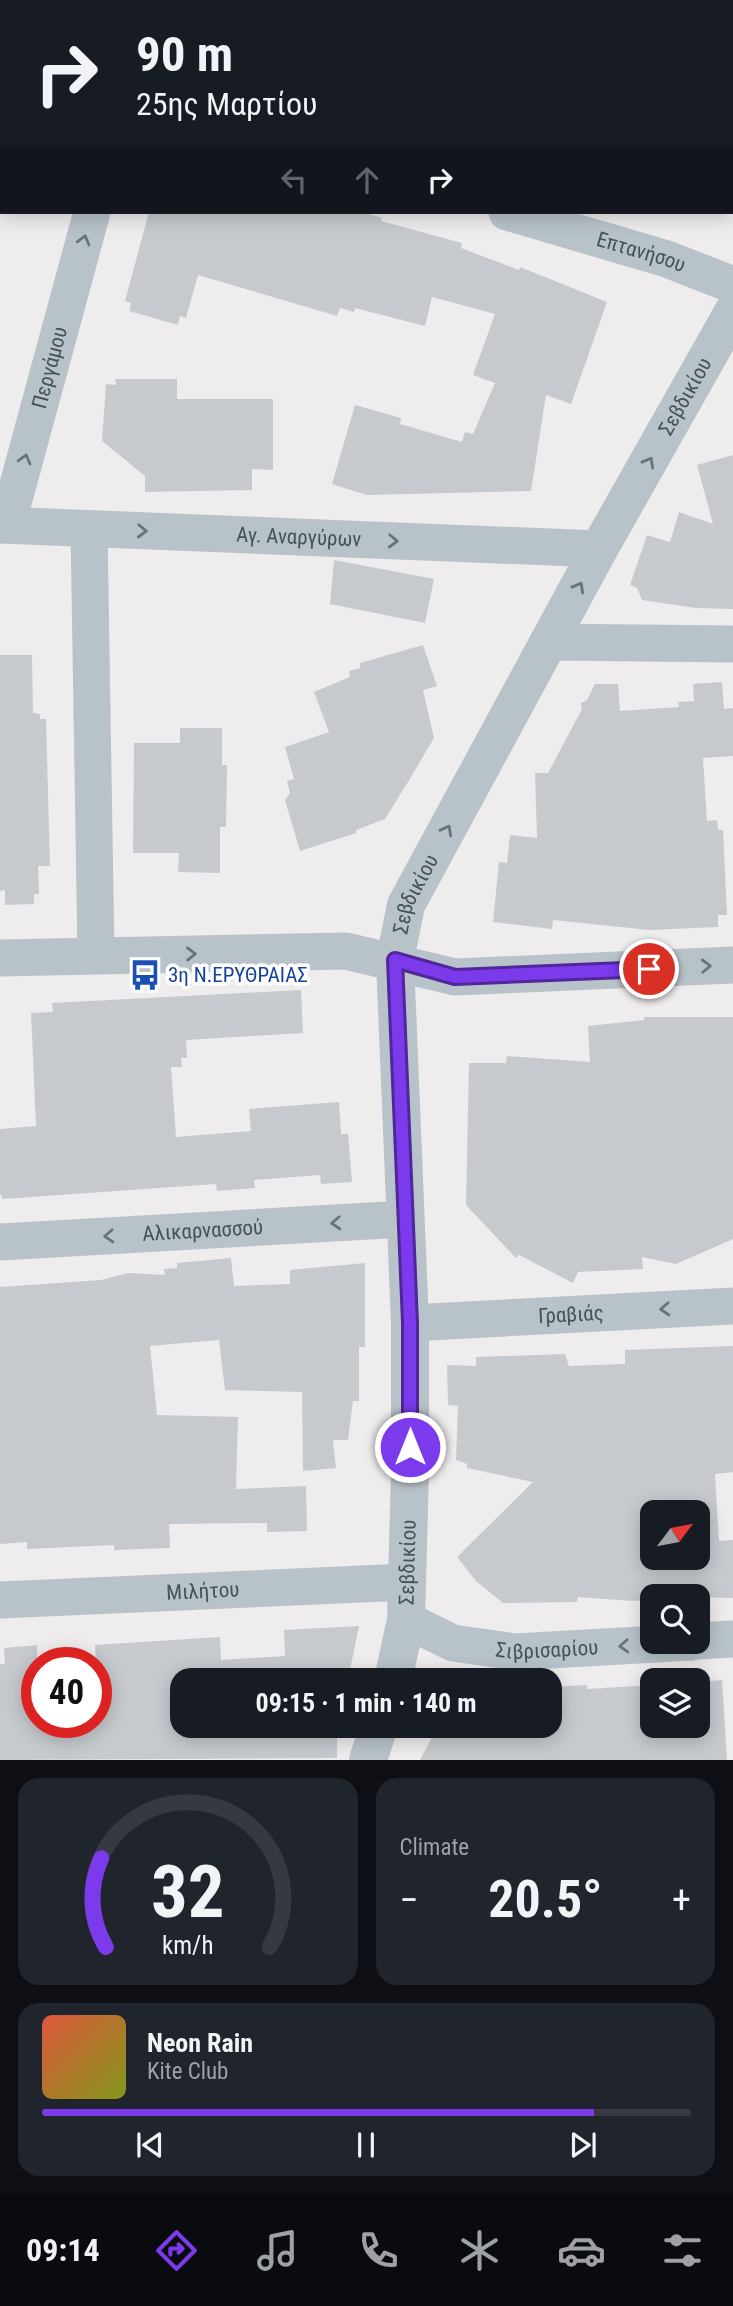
<!DOCTYPE html>
<html lang="en">
<head>
<meta charset="utf-8">
<style>
	:root { --surface:#171b24; --page:#20242c; --text:#f1f3f6; --muted:#9ea1a6; --line:#363941; --accent:#7c3aed }
	body { margin:0; font-family:"Roboto Condensed",sans-serif; background:var(--page); color:var(--text); height:100vh; display:flex; flex-direction:column; font-size:26px; white-space:nowrap }
	* { box-sizing:border-box; margin:0 }
	p { font-size:23px; color:var(--muted) }
	.icon { flex:none; width:38px; height:38px; fill:none; stroke:currentColor; stroke-width:2; stroke-linecap:round; stroke-linejoin:round }
	.map { position:relative; height:1760px; overflow:hidden }
	.details { display:flex; flex-direction:column; gap:18px; padding:18px; background:#0d0f14; flex:1 }
	.details>* { flex:none }
	.top-card { position:absolute; left:0px; top:0px; width:733px; height:214px; box-shadow:0 4px 18px #0003; background:#171b24; color:var(--text); overflow:hidden }
	.needle { width:46px; rotate:58deg }
	.buttons { position:absolute; left:640px; top:1500px; display:grid; gap:14px }
	.buttons a { display:grid; place-items:center; width:70px; height:70px; border-radius:14px; background:var(--surface); box-shadow:0 4px 18px #0003; font-size:35px }
	.speed { position:absolute; left:21px; top:1647px; display:flex; gap:14px; font-size:35px; font-weight:700; text-align:center }
	.speed>* { display:grid; place-content:center; width:91px; height:91px; border-radius:50%; background:var(--surface); box-shadow:0 4px 18px #0003; line-height:1 }
	.speed .limit { border:10px solid #d22; background:#fff; color:#111 }
	.pin { position:absolute; display:grid; place-items:center; width:60px; height:60px; color:#fff; margin:-30px; border:4px solid #fff; border-radius:50%; box-shadow:0 2px 7px #0007 }
	.me { position:absolute; width:77px; margin:-38px; rotate:0deg; stroke-linejoin:round; filter:drop-shadow(0 0 5px #0008) }
	.turn { display:flex; align-items:center; gap:24px; height:147px; padding:0 21px; font-size:32px }
	.turn .icon { width:91px; height:91px; stroke-width:2.5 }
	.turn b { display:block; font-size:49px; line-height:60px }
	.lanes { display:flex; align-items:center; height:66px; padding:0 21px; background:#0003; justify-content:center; gap:35px; direction:ltr }
	.lanes .off { opacity:.35 }
	.big { font-size:52px; font-weight:700; line-height:1.1 }
	.details .widget { flex:1; display:flex; flex-direction:column; justify-content:center; gap:10px; min-width:0; padding:0 24px; border-radius:21px; background:var(--page) }
	.details .dial { align-items:center; gap:0 }
	.dial svg { height:182px; overflow:visible; fill:none; stroke:var(--line); stroke-width:7; stroke-linecap:round; text-anchor:middle }
	.dial text { fill:var(--text); stroke:none }
	.song { display:flex; align-items:center; gap:21px }
	.cover { width:84px; height:84px; border-radius:10px; background:linear-gradient(135deg,hsl(10 70% 55%),hsl(70 70% 35%)) }
	.played { height:7px; border-radius:4px; background:linear-gradient(90deg,var(--accent) 85%,var(--line) 85%) }
	.keys { display:flex; justify-content:space-around; direction:ltr }
	.heat { display:flex; justify-content:space-between; align-items:center; font-size:38px; direction:ltr }
	.details .tiles { flex:1; display:grid; gap:18px; grid-template-columns:1fr 1fr }
	.widget:last-child { grid-column:span 2 }
	.trip { position:absolute; left:170px; top:1668px; width:392px; height:70px; border-radius:21px; background:var(--surface); box-shadow:0 4px 18px #0003; font-weight:700; line-height:70px; text-align:center }
	.dock { display:flex; height:112px; justify-content:space-around; align-items:center; background:#090b0e; color:var(--muted) }
	.dock .icon { width:49px; height:49px }
	.dock .selected { color:var(--accent) }
	.dock b { font-size:32px; color:var(--text) }
	.map>svg:first-child { display:block }
</style>
</head>
<body>
<div class="map">
<svg width="733" height="1760" viewBox="0 0 733 1760">
	<rect width="100%" height="100%" fill="#efeced"/>
	<path fill="#c6cacf" fill-rule="evenodd" d="M149,212h214l19,6 -1,3 81,22 -1,5 58,22 1,-3 87,35 -36,102 -25,-9 -15,96 -164,4 -35,-11 23,-79 46,13 -1,6 62,18 3,-10 8,2 22,-51 -22,-8 22,-61 -63,-17 -7,29 -70,-18 -1,4 -14,-4 -3,8 -139,-41 -12,43 -6,-2 -2,9 -49,-14 2,-8 -6,-2z
		M115,379h62v20h96v71l-21,-1v21l-107,2v-16l-43,-35 4,-57 10,1z
		M733,455v154l-37,-1 -54,-8 -5,-12 -7,-3 17,-50 23,7 9,-30 34,12 -16,-59z
		M334,560l100,19 -9,44 -95,-19z
		M423,645l14,41 -14,4 11,48 -26,44 -23,37 -29,11v3l-56,18 -15,-51 5,-7 -3,-12 7,-2 -9,-32 44,-15 -15,-40 36,-15 -1,-6 11,-3v-5z
		M0,655h32l1,58 7,1v5h6l4,147h-12l1,28h-5v10l-29,1v-15l-5,1z
		M722,682l2,27 9,-1v48l-30,2 4,63 10,-1 1,10h5l4,85h-9v12l-69,3 -96,-10 -1,9 -59,-7 6,-60 8,1 3,-28 27,3 -2,-65h13l34,-64 -1,-6 6,-3 8,-16h23l2,27 59,-4 -1,-5 16,-1 -1,-17z
		M180,728h42v37h5l-1,62h-6v46l-42,-1 1,-19h-46l1,-110h46z
		M301,990l2,43 -117,7 1,18h-6l1,9h-11l5,70 75,-6 -2,-22 90,-7 2,32h7l4,48 -31,2 -1,-9 -66,5 1,8 -38,3 -1,-7 -213,15 -3,-5v-65l36,-3 -5,-113 22,-1 -1,-9z
		M644,1017h89v222l-57,25 -34,-7 1,12 -65,3 -5,11 -54,-28 -3,3 -50,-53 3,-142h37l1,-7 83,6 -2,-36 56,-6z
		M231,1258l3,28 56,-2v-14l75,-7v84h-6v54h-6l-5,39h-15l3,28 -33,3 -1,-79 -77,-2 -6,-50 -69,6 7,69 81,2 -2,72 70,-3 1,45 -40,1v-9l-98,1 1,24 -56,2v-5l-87,4v-7l-27,2v-257l101,-7 27,-7 37,2 -1,-6 13,-1v-5z
		M733,1346v126l-18,2 4,67 14,-1v58l-80,-2v4l-21,1 -54,-4 -1,5 -74,1 -27,-22 -19,-24 76,-75 -66,-14v-4l-11,-4 2,-54 -10,-1 -1,-40 29,1v-9l89,-3 4,12 56,-2v-14zM653,1512h45v46h-45z
		M359,1626l-11,54h-166v46h155v32l-337,2v-96h5l-1,-16 33,-3v77h62l-4,-77 125,-8 1,23 64,-4 -1,-26z
		M722,1680l5,80h-307l18,-34h112v-39l37,-2v4l66,-4v41h45v-44z"/>
	<g fill="none" stroke-linecap="round" stroke-linejoin="round">
		<g stroke="#b8c3c9" stroke-width="37">
			<path d="M150,2v-2"/>
			<path id="s1" d="M507,212l160,47 66,26"/>
			<path id="s2" d="M0,525l599,24"/>
			<path id="s3" d="M7,525l85,-313"/>
			<path d="M89,529l7,426"/>
			<path d="M548,642l185,2"/>
			<path d="M0,958l346,-7 109,26 278,-12"/>
			<path id="s4" d="M0,1242l405,-23"/>
			<path id="s5" d="M410,1323l323,-17"/>
			<path id="s6" d="M0,1600l407,-18"/>
			<path id="s7" d="M406,1620l47,23 62,9 177,-10"/>
			<path d="M698,1641l35,-2"/>
		</g>
		<g stroke="#b8c3c9" stroke-width="38">
			<path id="s8" d="M393,1680l13,-60 4,-148v-149l-15,-363 11,-55 193,-356 134,-237"/>
			<path d="M368,1760l11,-34"/>
		</g>
	</g>
	<defs><path id="oneway-chevron" d="M-2-3.5L2.5 0L-2 3.5" fill="none" stroke-width="1.6" stroke-linecap="round" stroke-linejoin="round" transform="scale(1.75)"/></defs>
	<g stroke="#68747b">
		<use href="#oneway-chevron" transform="translate(84 240) rotate(-75)"/>
		<use href="#oneway-chevron" transform="translate(25 459) rotate(-75)"/>
		<use href="#oneway-chevron" transform="translate(649 462) rotate(-61)"/>
		<use href="#oneway-chevron" transform="translate(142 531) rotate(2)"/>
		<use href="#oneway-chevron" transform="translate(393 541) rotate(2)"/>
		<use href="#oneway-chevron" transform="translate(579 587) rotate(-61)"/>
		<use href="#oneway-chevron" transform="translate(447 830) rotate(-62)"/>
		<use href="#oneway-chevron" transform="translate(191 954) rotate(-1)"/>
		<use href="#oneway-chevron" transform="translate(706 966) rotate(-2)"/>
		<use href="#oneway-chevron" transform="translate(336 1223) rotate(177)"/>
		<use href="#oneway-chevron" transform="translate(109 1236) rotate(177)"/>
		<use href="#oneway-chevron" transform="translate(665 1309) rotate(177)"/>
		<use href="#oneway-chevron" transform="translate(624 1646) rotate(177)"/>
	</g>
	<g fill="none" stroke-linecap="round" stroke-linejoin="round">
		<defs>
			<path id="route" d="M410,1447v-124l-15,-363 60,17 194,-8"/>
		</defs>
		<use href="#route" stroke="#51269a" stroke-width="18"/>
		<use href="#route" stroke="#7c3aed" stroke-width="12"/>
	</g>
	<defs>
		<symbol id="bus-bare" viewBox="-9 -9 18 18"><path d="M-5-6H5V4H4V6H2V4H-2V6H-4V4H-5ZM-3.5-4V0h7V-4ZM-3.5 1.2v1.5H-2V1.2ZM2 1.2v1.5H3.5V1.2Z" fill="#1a4fb4" stroke="#fff" stroke-width="2.5" paint-order="stroke"/></symbol>
	</defs>
	<g fill-rule="evenodd">
		<use href="#bus-bare" x="123" y="953" width="44" height="44"/>
	</g>
	<g text-anchor="middle" dominant-baseline="central" stroke-width="7" stroke-linejoin="round" paint-order="stroke">
		<g font-size="21" fill="#455259" stroke="#fff">
			<text stroke="none"><textPath href="#s1" startOffset="140">Επτανήσου</textPath></text>
			<text stroke="none"><textPath href="#s3" startOffset="163">Περγάμου</textPath></text>
			<text stroke="none"><textPath href="#s8" startOffset="1358">Σεβδικίου</textPath></text>
			<text stroke="none"><textPath href="#s2" startOffset="299">Αγ. Αναργύρων</textPath></text>
			<text stroke="none"><textPath href="#s8" startOffset="791">Σεβδικίου</textPath></text>
			<text stroke="none"><textPath href="#s4" startOffset="203">Αλικαρνασσού</textPath></text>
			<text stroke="none"><textPath href="#s5" startOffset="161">Γραβιάς</textPath></text>
			<text stroke="none"><textPath href="#s8" startOffset="119">Σεβδικίου</textPath></text>
			<text stroke="none"><textPath href="#s6" startOffset="203">Μιλήτου</textPath></text>
			<text stroke="none"><textPath href="#s7" startOffset="147">Σιβρισαρίου</textPath></text>
		</g>
		<g font-size="21" fill="#164399" stroke="#fff" text-anchor="start">
			<text x="168" y="975">3η Ν.ΕΡΥΘΡΑΙΑΣ</text>
		</g>
	</g>
</svg>
<div class="buttons">
<a><svg class="needle" viewBox="-14 -14 28 28"><path d="M0-13l5 13h-10z" fill="#e53935"/><path d="M0 13l5-13h-10z" fill="#9ea1a6"/></svg></a>
<a><svg class="icon" aria-label="search" viewBox="0 0 24 24"><circle cx="10" cy="10" r="6"/><path d="M15 15l6 6"/></svg></a>
<a><svg class="icon" aria-label="layers" viewBox="0 0 24 24"><path d="M12 4l9 5-9 5-9-5zM3 14l9 5 9-5"/></svg></a>
</div>
<div class="speed"><div class="limit">40</div></div>
<div class="pin" style="left:649px;top:969px;background:#d93025"><svg class="icon" aria-label="arrive" viewBox="0 0 24 24"><path d="M6 21V4h12l-3 4 3 4H6"/></svg></div>
<svg class="me" style="left:410px;top:1447px" viewBox="-20 -20 40 40"><circle r="17" fill="#7c3aed" stroke="#fff" stroke-width="3"/><path d="M0-11L8 9 0 5-8 9z" fill="#fff"/></svg>
<div class="trip">09:15 · 1 min · 140 m</div>
<div class="top-card">
<div class="turn"><svg class="icon" aria-label="right" viewBox="0 0 24 24"><path d="M7 20v-9h11M14 6l5 5-5 5"/></svg><div><b>90 m</b>25ης Μαρτίου</div></div>
<div class="lanes"><svg class="icon off" aria-label="left" viewBox="0 0 24 24"><path d="M17 20v-9H6M10 6l-5 5 5 5"/></svg><svg class="icon off" aria-label="ahead" viewBox="0 0 24 24"><path d="M12 20V5M6 11l6-6 6 6"/></svg><svg class="icon" aria-label="right" viewBox="0 0 24 24"><path d="M7 20v-9h11M14 6l5 5-5 5"/></svg></div>
</div>
</div>
<section class="details">
<div class="tiles">
<div class="widget dial"><svg viewBox="0 0 100 80">
<path d="M14 69A42 42 0 1 1 86 69"/>
<path d="M14 69A42 42 0 0 1 12 30" stroke="#7c3aed"/>
<text x="50" y="56" font-size="32" font-weight="700">32</text>
<text x="50" y="72" font-size="11">km/h</text>
</svg></div>
<div class="widget"><p>Climate</p>
<div class="heat"><a>−</a><b class="big">20.5°</b><a>+</a></div>
</div>
<div class="widget">
<div class="song"><i class="cover"></i><div><b>Neon Rain</b><p>Kite Club</p></div></div>
<div class="played"></div>
<div class="keys"><svg class="icon" aria-label="previous" viewBox="0 0 24 24"><path d="M18 5L8 12l10 7zM5 5v14"/></svg><svg class="icon" aria-label="pause" viewBox="0 0 24 24"><path d="M8 5v14M16 5v14"/></svg><svg class="icon" aria-label="next" viewBox="0 0 24 24"><path d="M6 5l10 7-10 7zM19 5v14"/></svg></div>
</div>
</div>
</section>
<nav class="dock">
<b>09:14</b>
<svg class="icon selected" aria-label="directions" viewBox="0 0 24 24"><path d="M12 3l9 9-9 9-9-9zM9 14v-3h6M13 9l2 2-2 2"/></svg>
<svg class="icon" aria-label="music" viewBox="0 0 24 24"><path d="M9 18V5l10-2v13"/><circle cx="6" cy="18" r="3"/><circle cx="16" cy="16" r="3"/></svg>
<svg class="icon" aria-label="phone" viewBox="0 0 24 24"><path d="M5 4h4l2 5-3 2q2 4 5 5l2-3 5 2v4C11 20 4 13 5 4z"/></svg>
<svg class="icon" aria-label="climate" viewBox="0 0 24 24"><path d="M12 3v18M4 7l16 10M4 17L20 7"/></svg>
<svg class="icon" aria-label="car" viewBox="0 0 24 24"><path d="M5 17H2v-5l4-1 3-4h7l3 4 3 1v5h-3M9 17h6M6 11h13"/><circle cx="7" cy="17" r="2"/><circle cx="17" cy="17" r="2"/></svg>
<svg class="icon" aria-label="filters" viewBox="0 0 24 24"><path d="M4 7h16M4 17h16"/><circle cx="9" cy="7" r="2"/><circle cx="15" cy="17" r="2"/></svg>
</nav>
</body>
</html>
